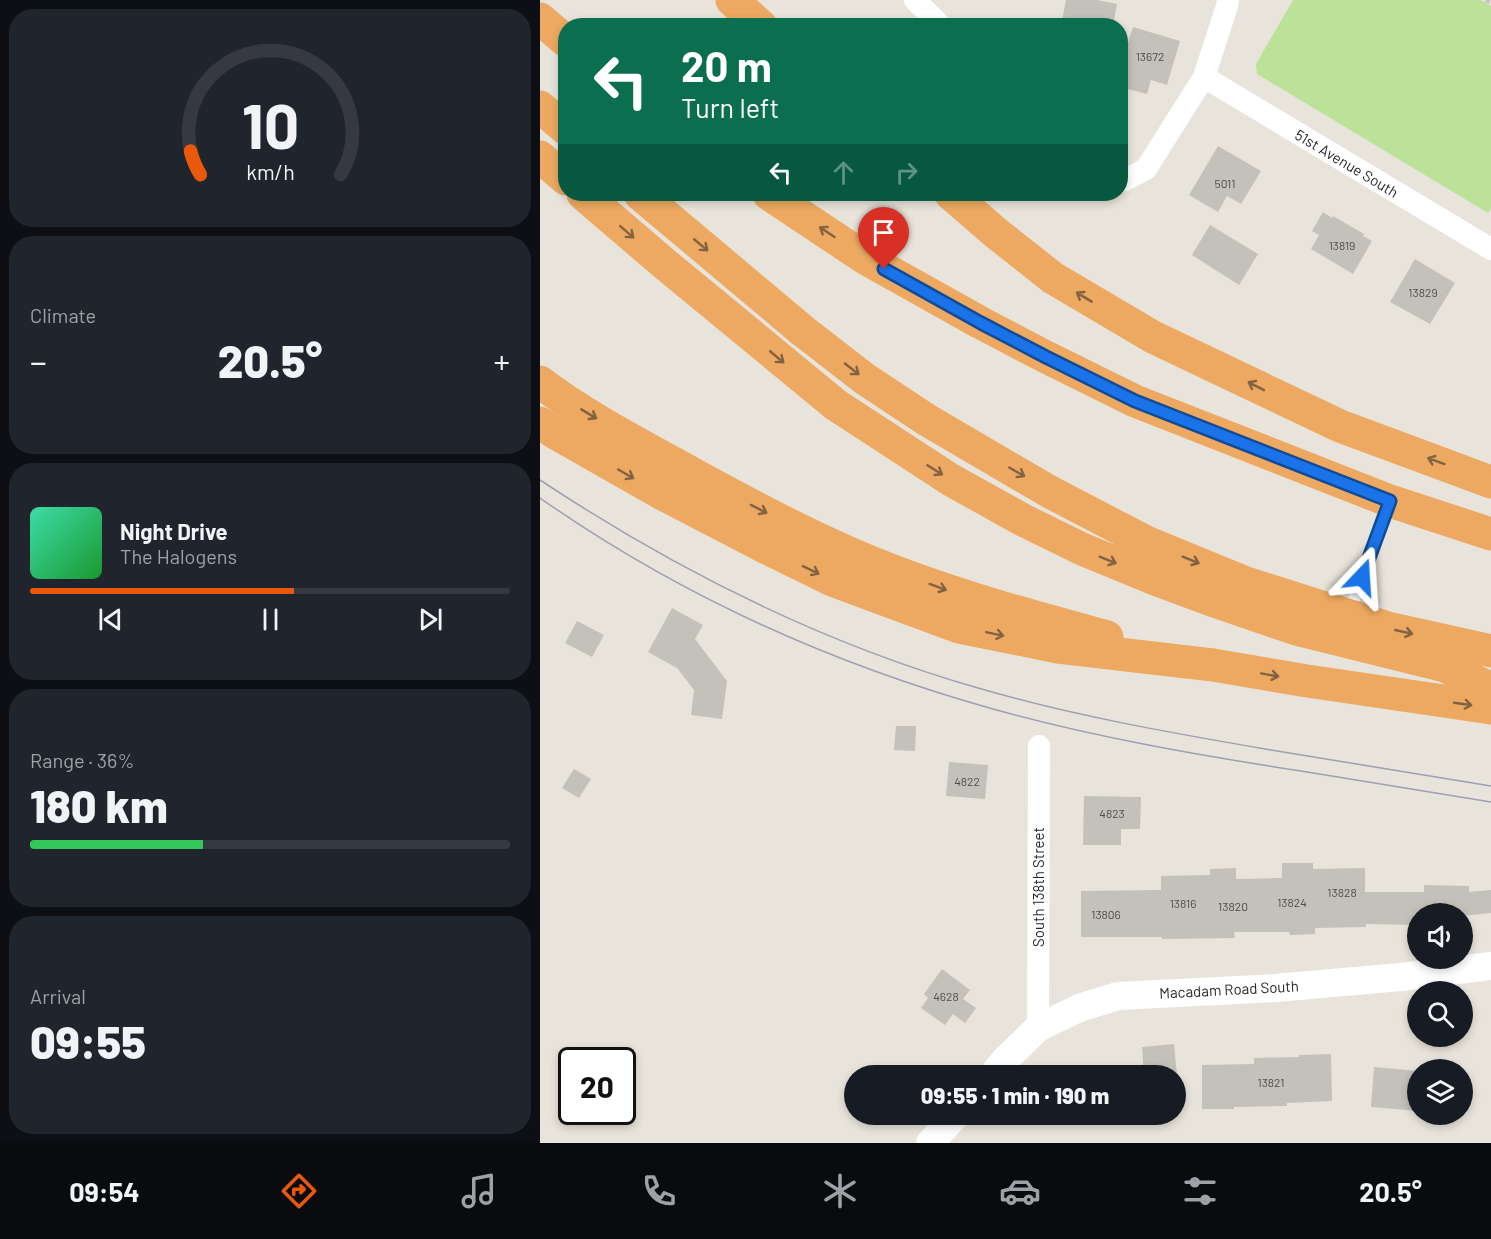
<!DOCTYPE html>
<html lang="en">
<head>
<meta charset="utf-8">
<style>
	:root { --surface:#171b24; --page:#20242c; --text:#f1f3f6; --muted:#9ea1a6; --line:#363941; --accent:#ea580c }
	body { margin:0; font-family:Barlow,sans-serif; background:var(--page); color:var(--text); height:100vh; display:flex; flex-direction:column; font-size:22px; white-space:nowrap }
	* { box-sizing:border-box; margin:0 }
	p { font-size:20px; color:var(--muted) }
	.icon { flex:none; width:33px; height:33px; fill:none; stroke:currentColor; stroke-width:2; stroke-linecap:round; stroke-linejoin:round }
	.map { position:relative; flex:1; overflow:hidden }
	.drawer { display:flex; flex-direction:column; gap:9px; padding:9px; background:#0d0f14; width:540px }
	.drawer>* { flex:none }
	.top-card { position:absolute; left:18px; top:18px; width:570px; height:183px; border-radius:24px; box-shadow:0 3px 9px #0003; background:#0b6e4f; color:#fff; overflow:hidden }
	.buttons { position:absolute; left:867px; top:903px; display:grid; gap:12px }
	.buttons a { display:grid; place-items:center; width:66px; height:66px; border-radius:50%; background:var(--surface); box-shadow:0 3px 9px #0003; font-size:30px }
	.speed { position:absolute; left:18px; top:1047px; display:flex; gap:12px; font-size:30px; font-weight:700; text-align:center }
	.speed>* { display:grid; place-content:center; width:78px; height:78px; border-radius:50%; background:var(--surface); box-shadow:0 3px 9px #0003; line-height:1 }
	.speed .limit { border:3px solid #111; border-radius:9px; background:#fff; color:#111 }
	.pin { position:absolute; display:grid; place-items:center; width:51px; height:51px; color:#fff; margin:-62px -26px; border-radius:50% 50% 50% 0; rotate:-45deg; box-shadow:0 0 6px #0007 }
	.pin .icon { rotate:45deg }
	.me { position:absolute; width:66px; margin:-33px; rotate:20deg; stroke-linejoin:round; filter:drop-shadow(0 0 4px #0008) }
	.turn { display:flex; align-items:center; gap:21px; height:126px; padding:0 24px; font-size:27px }
	.turn .icon { width:78px; height:78px; stroke-width:2.5 }
	.turn b { display:block; font-size:42px; line-height:51px }
	.lanes { display:flex; align-items:center; height:57px; padding:0 24px; background:#0003; justify-content:center; gap:30px; direction:ltr }
	.lanes .off { opacity:.35 }
	.big { font-size:45px; font-weight:800; line-height:1.1 }
	.drawer .widget { flex:1; display:flex; flex-direction:column; justify-content:center; gap:9px; min-width:0; padding:0 21px; border-radius:24px; background:var(--page) }
	.drawer .dial { align-items:center; gap:0 }
	.dial svg { height:156px; overflow:visible; fill:none; stroke:var(--line); stroke-width:7; stroke-linecap:round; text-anchor:middle }
	.dial text { fill:var(--text); stroke:none }
	.song { display:flex; align-items:center; gap:18px }
	.cover { width:72px; height:72px; border-radius:9px; background:linear-gradient(135deg,hsl(160 70% 55%),hsl(130 70% 35%)) }
	.played { height:6px; border-radius:3px; background:linear-gradient(90deg,var(--accent) 55%,var(--line) 55%) }
	.keys { display:flex; justify-content:space-around; direction:ltr }
	.heat { display:flex; justify-content:space-between; align-items:center; font-size:33px; direction:ltr }
	.charge { height:9px; border-radius:4px; background:linear-gradient(90deg,#34c759 36%,var(--line) 0) }
	.trip { position:absolute; left:304px; top:1065px; width:342px; height:60px; border-radius:30px; background:var(--surface); box-shadow:0 3px 9px #0003; font-weight:800; line-height:60px; text-align:center }
	.tab-bar { display:flex; height:96px; justify-content:space-around; align-items:center; background:#090b0e; color:var(--muted) }
	.tab-bar .icon { width:42px; height:42px }
	.tab-bar .active { color:var(--accent) }
	.tab-bar b { font-size:27px; color:var(--text) }
	main { display:flex; flex:1; min-height:0 }
	.map>svg:first-child { display:block }
</style>
</head>
<body>
<main>
<section class="drawer">
<div class="widget dial"><svg viewBox="0 0 100 80">
<path d="M14 69A42 42 0 1 1 86 69"/>
<path d="M14 69A42 42 0 0 1 9 57" stroke="#ea580c"/>
<text x="50" y="56" font-size="32" font-weight="700">10</text>
<text x="50" y="72" font-size="11">km/h</text>
</svg></div>
<div class="widget"><p>Climate</p>
<div class="heat"><a>−</a><b class="big">20.5°</b><a>+</a></div>
</div>
<div class="widget">
<div class="song"><i class="cover"></i><div><b>Night Drive</b><p>The Halogens</p></div></div>
<div class="played"></div>
<div class="keys"><svg class="icon" aria-label="previous" viewBox="0 0 24 24"><path d="M18 5L8 12l10 7zM5 5v14"/></svg><svg class="icon" aria-label="pause" viewBox="0 0 24 24"><path d="M8 5v14M16 5v14"/></svg><svg class="icon" aria-label="next" viewBox="0 0 24 24"><path d="M6 5l10 7-10 7zM19 5v14"/></svg></div>
</div>
<div class="widget"><p>Range · 36%</p><b class="big">180 km</b><div class="charge"></div></div>
<div class="widget"><p>Arrival</p><b class="big">09:55</b></div>
</section>
<div class="map">
<svg width="951" height="1143" viewBox="0 0 951 1143">
	<rect width="100%" height="100%" fill="#e9e4db"/>
	<path fill="#bce199" d="M753,0h188l10,6v203l-3,4 -231,-139 -1,-10z"/>
	<path fill="#c4c0ba" d="M526,0h31l20,4 -4,22h-52z
		M593,27l47,14 -13,44 -16,-5 -4,14 -27,-7v-17z
		M678,146l43,25 -20,33 -14,-8 -9,16 -29,-17z
		M783,212l9,6 1,-2 31,18 -1,2 9,5 -19,33 -42,-25 8,-14 -7,-4z
		M670,225l48,29 -19,31 -47,-30z
		M875,259l40,24 -25,41 -40,-22z
		M132,608l31,17 -8,14 32,42 -5,38 -31,-4 3,-25 -17,-22 -29,-16z
		M37,621l27,14 -12,22 -27,-14z
		M356,726h20l-1,25 -21,-1z
		M409,762l39,3 -3,34 -39,-3z
		M34,769l17,10 -12,19 -17,-10z
		M544,796l57,1 -1,32h-19v16h-38z
		M742,863h31v6l52,-1v24h59v-7l45,1v6l22,-2v23l-29,3v-2h-45v11l-51,-1v3l-51,1v6l-25,1 -1,-3h-55l1,6 -73,1v-2h-81v-46l80,-1v-14l49,-1v-6l26,-1v11l46,-1z
		M402,969l28,21 -7,9 13,9 -11,15 -12,-9 -8,11 -24,-17 7,-10 -4,-4z
		M634,1044l3,32h-33l-2,-29z
		M791,1054l1,47 -45,2v3l-53,1v2h-32v-44l52,-1v-6l45,-1v-2z
		M834,1067l44,4v40l-47,-4z"/>
	<g fill="none" stroke-linecap="round" stroke-linejoin="round">
		<path stroke="#c3c3c3" stroke-width="4" stroke-dasharray="4.5 3" stroke-linecap="butt" d="M946,0l5,3"/>
		<path stroke="#fff" stroke-width="12" d="M808,615l42,-113"/>
		<path stroke="#fff" stroke-width="22" d="M375,0l26,26
			M664,77l287,172
			M580,178l5,2 21,-11 58,-92 23,-71 1,-6
			M498,1028l1,-282"/>
		<path stroke="#fff" stroke-width="28" d="M452,1076l14,-17 32,-31 41,-20 39,-12 157,-8 126,-11 90,-11
			M390,1143l27,-29"/>
		<path stroke="#eda961" stroke-width="33" d="M192,0l29,26
			M0,19l26,22
			M0,107l26,22
			M0,157l26,22
			M43,194l83,71 170,140 115,75 72,40 59,29 73,30 62,23 79,27 149,37 46,23
			M100,194l163,137 62,48 62,41 123,72 96,50 100,41 142,45 103,23
			M229,194l96,64 116,65 65,34 89,44 255,100 101,33
			M411,194l45,39 57,45 100,59 187,89 151,56
			M0,382c43,33 97,61 144,87 68,37 137,75 209,102 70,27 142,46 214,66
			M0,423l17,11 102,58 106,55 67,33 127,47 99,20 155,18 94,16 184,27"/>
		<path stroke="#9e9fb0" stroke-width="1.5" d="M0,480c136,90 281,163 438,208 96,28 194,45 293,62 73,12 147,24 220,36
			M0,498c137,96 292,166 453,211 101,28 204,46 308,62 63,10 127,21 190,31"/>
	</g>
	<defs><path id="oneway-shaft" d="M-6 0H5M1.5-3L5.5 0L1.5 3" fill="none" stroke-width="1.6" stroke-linecap="round" stroke-linejoin="round" transform="scale(1.5)"/></defs>
	<g stroke="#816242">
		<use href="#oneway-shaft" transform="translate(87 232) rotate(41)"/>
		<use href="#oneway-shaft" transform="translate(287 232) rotate(-146)"/>
		<use href="#oneway-shaft" transform="translate(161 245) rotate(40)"/>
		<use href="#oneway-shaft" transform="translate(544 297) rotate(-149)"/>
		<use href="#oneway-shaft" transform="translate(237 357) rotate(40)"/>
		<use href="#oneway-shaft" transform="translate(312 369) rotate(38)"/>
		<use href="#oneway-shaft" transform="translate(716 386) rotate(-153)"/>
		<use href="#oneway-shaft" transform="translate(49 414) rotate(31)"/>
		<use href="#oneway-shaft" transform="translate(896 461) rotate(-160)"/>
		<use href="#oneway-shaft" transform="translate(395 470) rotate(32)"/>
		<use href="#oneway-shaft" transform="translate(477 472) rotate(30)"/>
		<use href="#oneway-shaft" transform="translate(86 474) rotate(30)"/>
		<use href="#oneway-shaft" transform="translate(219 509) rotate(27)"/>
		<use href="#oneway-shaft" transform="translate(568 560) rotate(22)"/>
		<use href="#oneway-shaft" transform="translate(651 560) rotate(22)"/>
		<use href="#oneway-shaft" transform="translate(271 570) rotate(26)"/>
		<use href="#oneway-shaft" transform="translate(398 587) rotate(20)"/>
		<use href="#oneway-shaft" transform="translate(864 632) rotate(13)"/>
		<use href="#oneway-shaft" transform="translate(455 634) rotate(12)"/>
		<use href="#oneway-shaft" transform="translate(730 675) rotate(10)"/>
		<use href="#oneway-shaft" transform="translate(923 704) rotate(8)"/>
	</g>
	<g fill="none" stroke-linecap="round" stroke-linejoin="round">
		<defs>
			<path id="route" d="M344,269l97,54 65,34 89,44 255,100 -28,76"/>
		</defs>
		<use href="#route" stroke="#114b97" stroke-width="15"/>
		<use href="#route" stroke="#1a73e8" stroke-width="10"/>
	</g>
	<g text-anchor="middle" dominant-baseline="central" stroke-width="4.5" stroke-linejoin="round" paint-order="stroke">
		<g font-size="12" fill="#4f4e4c">
			<text x="610" y="56">13672</text>
			<text x="685" y="183">5011</text>
			<text x="802" y="245">13819</text>
			<text x="883" y="292">13829</text>
			<text x="427" y="781">4822</text>
			<text x="572" y="813">4823</text>
			<text x="802" y="892">13828</text>
			<text x="752" y="902">13824</text>
			<text x="643" y="903">13816</text>
			<text x="693" y="906">13820</text>
			<text x="566" y="914">13806</text>
			<text x="406" y="996">4628</text>
			<text x="731" y="1082">13821</text>
		</g>
		<g font-size="15" fill="#282828" stroke="#fff">
			<text transform="translate(807 163) rotate(31)">51st Avenue South</text>
			<text transform="translate(498 887) rotate(-90)">South 138th Street</text>
			<text transform="translate(689 989) rotate(-3)">Macadam Road South</text>
		</g>
	</g>
</svg>
<div class="buttons">
<a><svg class="icon" aria-label="sound" viewBox="0 0 24 24"><path d="M4 9h4l5-4v14l-5-4H4zM17 9q2 3 0 6"/></svg></a>
<a><svg class="icon" aria-label="search" viewBox="0 0 24 24"><circle cx="10" cy="10" r="6"/><path d="M15 15l6 6"/></svg></a>
<a><svg class="icon" aria-label="layers" viewBox="0 0 24 24"><path d="M12 4l9 5-9 5-9-5zM3 14l9 5 9-5"/></svg></a>
</div>
<div class="speed"><div class="limit">20</div></div>
<div class="pin" style="left:344px;top:269px;background:#d93025"><svg class="icon" aria-label="arrive" viewBox="0 0 24 24"><path d="M6 21V4h12l-3 4 3 4H6"/></svg></div>
<svg class="me" style="left:822px;top:577px" viewBox="-20 -20 40 40"><path d="M0-17L14 15 0 8-14 15z" fill="#1a73e8" stroke="#fff" stroke-width="4"/></svg>
<div class="trip">09:55 · 1 min · 190 m</div>
<div class="top-card">
<div class="turn"><svg class="icon" aria-label="left" viewBox="0 0 24 24"><path d="M17 20v-9H6M10 6l-5 5 5 5"/></svg><div><b>20 m</b>Turn left</div></div>
<div class="lanes"><svg class="icon" aria-label="left" viewBox="0 0 24 24"><path d="M17 20v-9H6M10 6l-5 5 5 5"/></svg><svg class="icon off" aria-label="ahead" viewBox="0 0 24 24"><path d="M12 20V5M6 11l6-6 6 6"/></svg><svg class="icon off" aria-label="right" viewBox="0 0 24 24"><path d="M7 20v-9h11M14 6l5 5-5 5"/></svg></div>
</div>
</div>
</main>
<nav class="tab-bar">
<b>09:54</b>
<svg class="icon active" aria-label="directions" viewBox="0 0 24 24"><path d="M12 3l9 9-9 9-9-9zM9 14v-3h6M13 9l2 2-2 2"/></svg>
<svg class="icon" aria-label="music" viewBox="0 0 24 24"><path d="M9 18V5l10-2v13"/><circle cx="6" cy="18" r="3"/><circle cx="16" cy="16" r="3"/></svg>
<svg class="icon" aria-label="phone" viewBox="0 0 24 24"><path d="M5 4h4l2 5-3 2q2 4 5 5l2-3 5 2v4C11 20 4 13 5 4z"/></svg>
<svg class="icon" aria-label="climate" viewBox="0 0 24 24"><path d="M12 3v18M4 7l16 10M4 17L20 7"/></svg>
<svg class="icon" aria-label="car" viewBox="0 0 24 24"><path d="M5 17H2v-5l4-1 3-4h7l3 4 3 1v5h-3M9 17h6M6 11h13"/><circle cx="7" cy="17" r="2"/><circle cx="17" cy="17" r="2"/></svg>
<svg class="icon" aria-label="filters" viewBox="0 0 24 24"><path d="M4 7h16M4 17h16"/><circle cx="9" cy="7" r="2"/><circle cx="15" cy="17" r="2"/></svg>
<b>20.5°</b>
</nav>
</body>
</html>
